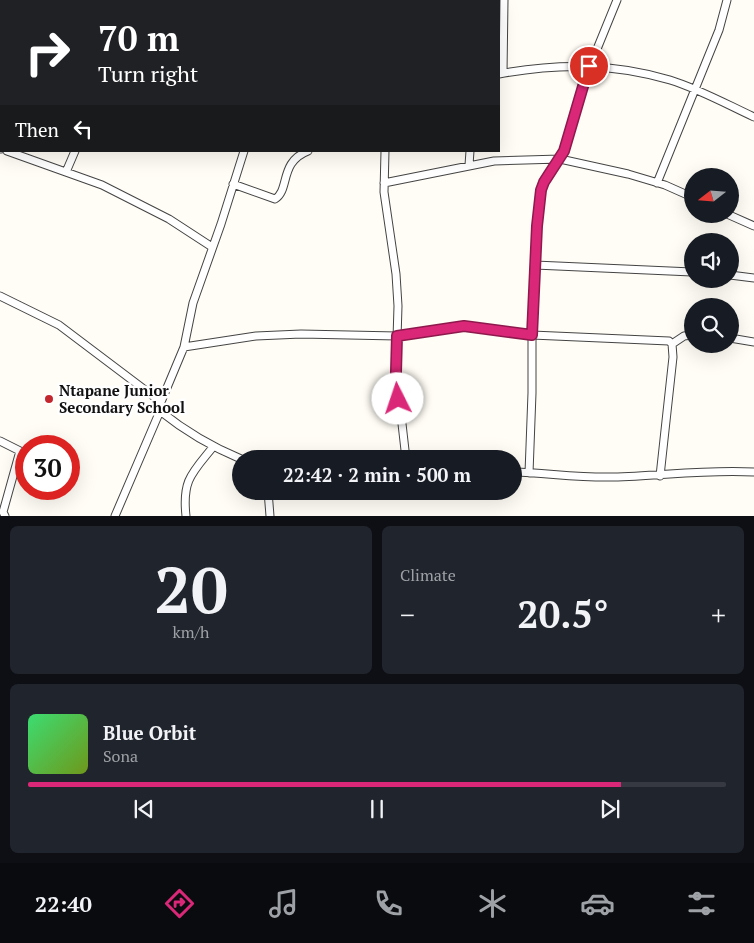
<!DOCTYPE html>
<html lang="en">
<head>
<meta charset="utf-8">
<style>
	:root { --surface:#171b24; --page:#20242c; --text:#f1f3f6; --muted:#9ea1a6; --line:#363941; --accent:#db2777 }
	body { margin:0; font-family:"PT Serif",serif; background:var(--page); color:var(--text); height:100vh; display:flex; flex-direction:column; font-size:19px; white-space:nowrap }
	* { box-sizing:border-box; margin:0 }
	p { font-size:16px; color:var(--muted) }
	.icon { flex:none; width:28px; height:28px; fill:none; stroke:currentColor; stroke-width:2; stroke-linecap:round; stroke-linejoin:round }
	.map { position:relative; height:516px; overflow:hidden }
	.drawer { display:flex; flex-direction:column; gap:10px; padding:10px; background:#0d0f14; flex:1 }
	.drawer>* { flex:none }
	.hud { position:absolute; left:0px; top:0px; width:500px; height:152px; box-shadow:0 5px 20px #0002; background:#202124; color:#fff; overflow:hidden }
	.needle { width:32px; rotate:253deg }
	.buttons { position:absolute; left:684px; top:168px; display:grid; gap:10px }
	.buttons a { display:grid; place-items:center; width:55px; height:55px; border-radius:50%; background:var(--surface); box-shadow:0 5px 20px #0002; font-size:25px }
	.speed { position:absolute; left:15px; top:435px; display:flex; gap:10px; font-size:25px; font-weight:700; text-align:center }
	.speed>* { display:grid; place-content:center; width:65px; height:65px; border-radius:50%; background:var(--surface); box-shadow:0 5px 20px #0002; line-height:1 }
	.speed .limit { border:8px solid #d22; background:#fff; color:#111 }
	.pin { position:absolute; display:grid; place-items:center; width:42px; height:42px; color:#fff; margin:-21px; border:2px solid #fff; border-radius:50%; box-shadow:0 1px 5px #0007 }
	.me { position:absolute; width:55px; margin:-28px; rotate:356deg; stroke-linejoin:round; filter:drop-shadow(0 0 4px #0008) }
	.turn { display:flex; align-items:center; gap:18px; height:105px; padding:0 15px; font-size:22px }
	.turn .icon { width:65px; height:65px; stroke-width:2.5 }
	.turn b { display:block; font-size:35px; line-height:42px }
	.then { display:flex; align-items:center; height:48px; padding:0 15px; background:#0003; gap:10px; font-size:19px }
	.big { font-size:38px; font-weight:800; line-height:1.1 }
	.drawer .card { flex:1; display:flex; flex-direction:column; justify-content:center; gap:8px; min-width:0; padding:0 18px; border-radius:8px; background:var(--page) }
	.drawer .dial { align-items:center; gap:0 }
	.dial b { font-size:65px; line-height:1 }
	.song { display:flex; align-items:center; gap:15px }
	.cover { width:60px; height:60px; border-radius:8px; background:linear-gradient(135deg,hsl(140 70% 55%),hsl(80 70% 35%)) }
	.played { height:5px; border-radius:2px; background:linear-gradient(90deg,var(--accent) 85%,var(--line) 85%) }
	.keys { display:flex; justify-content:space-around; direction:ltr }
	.heat { display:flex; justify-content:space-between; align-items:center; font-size:28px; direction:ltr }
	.drawer .tiles { flex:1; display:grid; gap:10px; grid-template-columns:1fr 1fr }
	.card:last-child { grid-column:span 2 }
	.trip { position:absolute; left:232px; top:450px; width:290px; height:50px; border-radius:25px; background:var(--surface); box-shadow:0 5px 20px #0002; font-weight:800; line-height:50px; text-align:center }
	.tab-bar { display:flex; height:80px; justify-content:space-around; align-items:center; background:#090b0e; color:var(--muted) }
	.tab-bar .icon { width:35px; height:35px }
	.tab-bar .on { color:var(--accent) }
	.tab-bar b { font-size:22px; color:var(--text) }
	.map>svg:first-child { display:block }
</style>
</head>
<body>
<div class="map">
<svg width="754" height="516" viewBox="0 0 754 516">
	<rect width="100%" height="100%" fill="#fffdf5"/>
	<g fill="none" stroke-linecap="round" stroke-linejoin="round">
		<defs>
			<path id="minor" d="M292,1l1,-1
				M447,1l5,-1
				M0,7l1,1
				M503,73l1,-73
				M499,74c59,-11 113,-11 171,6 29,9 56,24 84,37
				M0,149h1
				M7,151l95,34 67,34 43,28
				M385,151l-1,41 12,82 2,32 -2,65 10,88
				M469,165l1,-14
				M66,172l9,-21
				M384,183l110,-22 66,-2 68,15 37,11 27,12
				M657,183l62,-153 8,-30
				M233,184l42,15c15,-9 4,-37 33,-48
				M727,214l27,12
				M535,265l157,7
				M730,275l24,3
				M0,296l59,29 102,77
				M730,338l24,4
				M672,344l12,-8 8,-1
				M184,347l72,-11 45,-2 96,2 68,-10 67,9 137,6 3,3 1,13 -13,119
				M160,411c25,20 52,36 81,48
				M0,441l20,10 -17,61 2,4
				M514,472c33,1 66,6 99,5 47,-1 94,-8 141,-5
				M529,473l3,-80v-58l7,-134 5,-18 20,-32 22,-75 31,-76
				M268,491l2,25
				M115,516l45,-105 1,-9 23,-55 9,-44 28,-79 23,-73
				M186,516c-4,-36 6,-43 27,-69"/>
		</defs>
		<use href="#minor" stroke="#444" stroke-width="9"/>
		<use href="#minor" stroke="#fff" stroke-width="7"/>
	</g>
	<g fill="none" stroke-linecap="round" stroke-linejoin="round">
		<defs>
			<path id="route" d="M398,399l-2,-27 1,-36 67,-10 68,9 5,-109 4,-36 3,-8 20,-31 25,-85"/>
		</defs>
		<use href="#route" stroke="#8e194d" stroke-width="12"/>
		<use href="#route" stroke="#db2777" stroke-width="9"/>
	</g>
	<circle fill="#c4262e" stroke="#fff" stroke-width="2" cx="49" cy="399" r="5"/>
	<g text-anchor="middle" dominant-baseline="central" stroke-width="5" stroke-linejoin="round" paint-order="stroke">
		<g font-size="15" font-weight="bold" fill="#111" stroke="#fff" text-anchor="start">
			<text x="59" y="390">Ntapane Junior<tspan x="59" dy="17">Secondary School</tspan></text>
		</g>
	</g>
</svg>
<div class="buttons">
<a><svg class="needle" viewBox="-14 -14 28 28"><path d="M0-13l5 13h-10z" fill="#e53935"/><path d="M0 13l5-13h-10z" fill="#9ea1a6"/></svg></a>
<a><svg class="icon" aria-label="sound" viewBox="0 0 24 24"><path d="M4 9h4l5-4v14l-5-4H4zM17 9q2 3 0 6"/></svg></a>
<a><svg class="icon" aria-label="search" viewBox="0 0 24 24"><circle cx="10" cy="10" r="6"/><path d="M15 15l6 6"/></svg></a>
</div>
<div class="speed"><div class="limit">30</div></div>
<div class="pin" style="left:589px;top:66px;background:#d93025"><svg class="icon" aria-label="arrive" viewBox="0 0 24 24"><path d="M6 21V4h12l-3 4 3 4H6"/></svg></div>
<svg class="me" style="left:398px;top:399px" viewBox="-20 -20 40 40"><circle r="19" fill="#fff"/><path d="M0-13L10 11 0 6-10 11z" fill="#db2777"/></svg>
<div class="trip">22:42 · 2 min · 500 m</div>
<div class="hud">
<div class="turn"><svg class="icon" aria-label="right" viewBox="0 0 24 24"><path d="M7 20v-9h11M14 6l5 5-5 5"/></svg><div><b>70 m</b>Turn right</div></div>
<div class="then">Then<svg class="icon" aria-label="left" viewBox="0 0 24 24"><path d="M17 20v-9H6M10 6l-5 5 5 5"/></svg></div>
</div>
</div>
<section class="drawer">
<div class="tiles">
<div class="card dial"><b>20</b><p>km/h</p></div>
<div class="card"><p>Climate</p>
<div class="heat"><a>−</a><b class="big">20.5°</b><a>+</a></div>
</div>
<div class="card">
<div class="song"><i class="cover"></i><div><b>Blue Orbit</b><p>Sona</p></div></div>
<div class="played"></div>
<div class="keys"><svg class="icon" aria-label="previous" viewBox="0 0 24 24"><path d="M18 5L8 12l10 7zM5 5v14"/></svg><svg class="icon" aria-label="pause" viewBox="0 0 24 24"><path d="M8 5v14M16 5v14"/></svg><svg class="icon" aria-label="next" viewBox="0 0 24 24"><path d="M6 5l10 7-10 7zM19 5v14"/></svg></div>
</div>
</div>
</section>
<nav class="tab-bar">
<b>22:40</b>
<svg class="icon on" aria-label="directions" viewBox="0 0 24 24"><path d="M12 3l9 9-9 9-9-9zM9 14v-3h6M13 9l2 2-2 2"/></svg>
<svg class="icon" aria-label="music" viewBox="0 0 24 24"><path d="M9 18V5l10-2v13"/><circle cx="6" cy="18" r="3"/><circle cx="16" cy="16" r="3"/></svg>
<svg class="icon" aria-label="phone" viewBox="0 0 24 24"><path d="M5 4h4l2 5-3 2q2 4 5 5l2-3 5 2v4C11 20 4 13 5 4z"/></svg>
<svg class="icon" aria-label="climate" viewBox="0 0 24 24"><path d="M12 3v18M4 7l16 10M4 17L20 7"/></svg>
<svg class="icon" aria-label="car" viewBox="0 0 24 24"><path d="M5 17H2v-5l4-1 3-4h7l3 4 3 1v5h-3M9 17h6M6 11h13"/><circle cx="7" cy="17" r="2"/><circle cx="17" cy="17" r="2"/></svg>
<svg class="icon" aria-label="filters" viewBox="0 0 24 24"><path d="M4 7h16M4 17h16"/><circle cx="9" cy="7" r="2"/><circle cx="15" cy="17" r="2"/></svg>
</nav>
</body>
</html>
